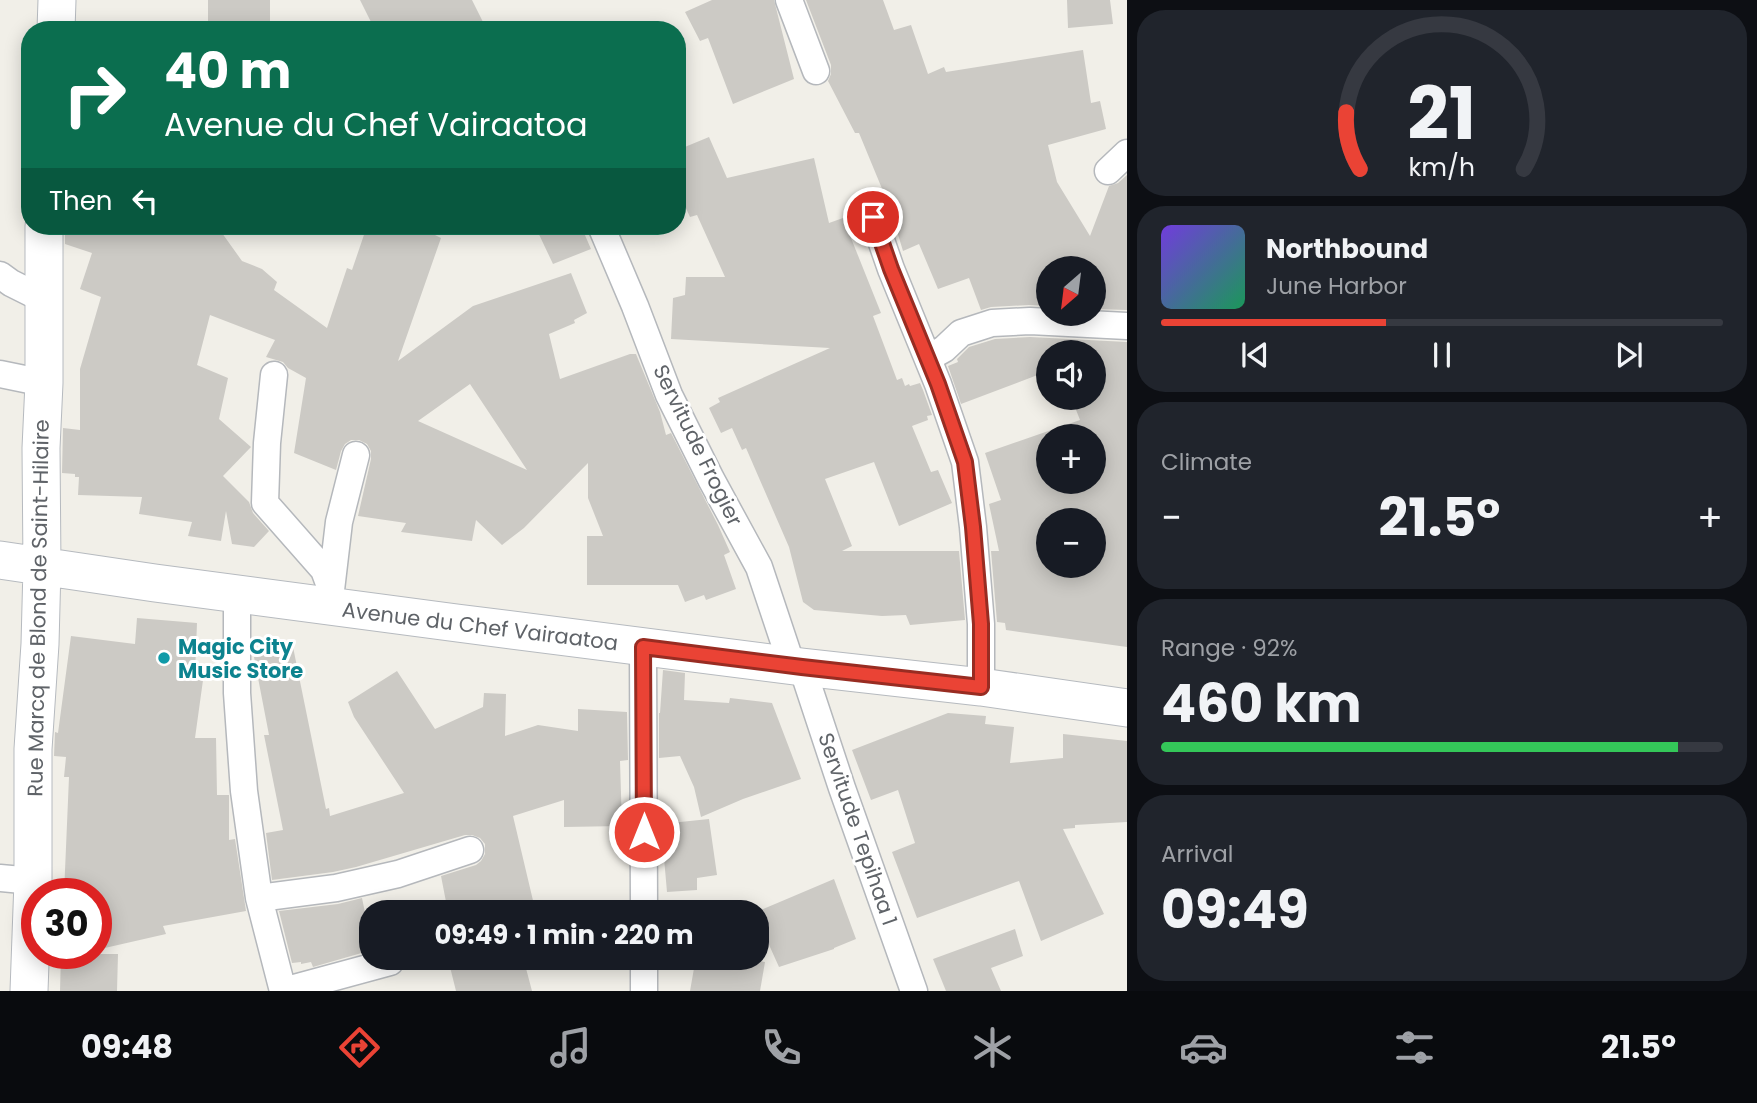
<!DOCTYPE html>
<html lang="en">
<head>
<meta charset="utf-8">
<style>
	:root { --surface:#171b24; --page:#20242c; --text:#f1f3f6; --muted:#9ea1a6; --line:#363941; --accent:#ea4335 }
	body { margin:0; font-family:Poppins,sans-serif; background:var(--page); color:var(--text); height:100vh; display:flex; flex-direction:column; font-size:26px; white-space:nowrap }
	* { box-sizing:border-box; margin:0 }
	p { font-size:23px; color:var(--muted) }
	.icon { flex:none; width:38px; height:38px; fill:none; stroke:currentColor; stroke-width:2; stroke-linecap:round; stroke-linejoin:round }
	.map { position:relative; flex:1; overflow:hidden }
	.panel { display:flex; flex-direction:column; gap:10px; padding:10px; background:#0d0f14; width:630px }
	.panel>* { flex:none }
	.banner { position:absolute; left:21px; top:21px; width:665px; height:214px; border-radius:28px; box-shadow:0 4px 18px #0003; background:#0b6e4f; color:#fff; overflow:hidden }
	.needle { width:46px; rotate:208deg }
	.buttons { position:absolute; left:1036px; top:256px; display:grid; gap:14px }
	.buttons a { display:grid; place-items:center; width:70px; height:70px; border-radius:50%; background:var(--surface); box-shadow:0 4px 18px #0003; font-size:35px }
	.speed { position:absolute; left:21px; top:878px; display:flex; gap:14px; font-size:35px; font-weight:700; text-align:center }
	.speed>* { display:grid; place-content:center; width:91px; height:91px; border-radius:50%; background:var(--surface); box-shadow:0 4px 18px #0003; line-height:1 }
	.speed .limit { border:10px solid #d22; background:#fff; color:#111 }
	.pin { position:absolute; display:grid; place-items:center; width:60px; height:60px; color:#fff; margin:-30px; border:4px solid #fff; border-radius:50%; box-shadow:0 2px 7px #0007 }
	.me { position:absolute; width:77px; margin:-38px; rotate:0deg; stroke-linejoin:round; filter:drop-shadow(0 0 5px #0008) }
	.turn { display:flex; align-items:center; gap:24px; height:147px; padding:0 28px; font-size:32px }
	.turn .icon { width:91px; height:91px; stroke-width:2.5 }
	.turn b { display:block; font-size:49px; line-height:60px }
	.then { display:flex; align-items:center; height:66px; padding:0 28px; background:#0003; gap:14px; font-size:26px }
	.big { font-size:52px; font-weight:700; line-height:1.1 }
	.panel .tile { flex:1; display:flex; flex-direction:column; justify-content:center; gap:10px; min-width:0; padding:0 24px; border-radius:28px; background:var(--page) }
	.panel .dial { align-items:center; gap:0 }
	.dial svg { height:182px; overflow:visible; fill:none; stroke:var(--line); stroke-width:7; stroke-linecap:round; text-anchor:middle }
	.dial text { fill:var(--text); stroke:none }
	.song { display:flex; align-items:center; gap:21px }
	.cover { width:84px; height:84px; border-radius:10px; background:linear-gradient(135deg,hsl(260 70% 55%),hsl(150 70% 35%)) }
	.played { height:7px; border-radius:4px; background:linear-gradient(90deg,var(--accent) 40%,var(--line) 40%) }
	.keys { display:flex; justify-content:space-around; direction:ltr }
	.heat { display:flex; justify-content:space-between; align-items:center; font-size:38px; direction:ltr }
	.charge { height:10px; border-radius:5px; background:linear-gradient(90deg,#34c759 92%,var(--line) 0) }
	.trip { position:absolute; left:359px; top:900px; width:410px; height:70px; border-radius:28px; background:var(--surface); box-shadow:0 4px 18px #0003; font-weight:700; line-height:70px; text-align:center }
	.tabs { display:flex; height:112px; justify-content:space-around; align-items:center; background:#090b0e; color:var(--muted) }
	.tabs .icon { width:49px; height:49px }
	.tabs .selected { color:var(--accent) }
	.tabs b { font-size:32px; color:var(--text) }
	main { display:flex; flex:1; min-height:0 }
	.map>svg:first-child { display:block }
</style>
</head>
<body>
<main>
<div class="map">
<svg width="1127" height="991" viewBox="0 0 1127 991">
	<rect width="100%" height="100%" fill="#f1efe8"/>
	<path fill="#cccac5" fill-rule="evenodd" d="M208,0h62v28l-62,-2z
		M360,0h112l15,30h-112z
		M712,0h62l20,79 -61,25 -25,-66 -8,3 -15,-29z
		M806,0h77l11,30 17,-5 17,49 16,-7 2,5 137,-22 8,53 9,-2 6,28 -58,16 9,37 33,54 19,-50 9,-3 9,-8v135l-33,-1v-41h-46v38l-19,-1 -38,2 -10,3 -12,-32 -31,11 -19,-45 -16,7 -13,-43 -31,-75h-4l-27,-52 3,-7v-9z
		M1067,0h43l3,24 -45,4z
		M709,137l18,41 87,-20 15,65 14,-5 38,95 -8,3 24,64 5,-2 3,8 4,-2 1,2 10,-3 3,7 9,25 -5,1 1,4 -16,6 19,46 7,-2 14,33 -53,23 -25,-64 -49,17 27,67 -10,5h117l6,69 -55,5 -4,-10 -24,1 -68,-6 -11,-8 -14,-55 -43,-99 -4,2 -10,-22 -11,5 -12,-25 11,-6 -2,-4 112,-50 -159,-9 2,-41 12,-3 1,-18h39l-28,-62 -7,2 -13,-28v-21l9,-5 -6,-14z
		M65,226h152l25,35 20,8 15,13 -3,8 53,38 20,-60 5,2 15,-44h50l24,12 -43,123 75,-55 98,-33 16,40 -13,7 1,3 -26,11 11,45 70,-25h6l24,58 6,23 5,-2 47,92 12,27 -6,3 12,34 -30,11 -2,-5 -19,7 -7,-17h-91v-49h16l-15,-38v-35l-64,65 -22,17 -26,-25 -4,21 -71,-9 5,-9 -48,-7 13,-57v-8l-4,-7 -8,-4h-8l-6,4 -4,7 -5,19 -42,-17 12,-75 -18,-10 -5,-6 -17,-5 9,-17 -65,-25 -13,50 31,13 -9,41 32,28 -28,29 26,26 4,11 16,18 -15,16 -22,-3 -6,-33 -5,30 -33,-5 4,-14 -53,-8 3,-17 -64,-2 1,-18h-4v-3l-13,-1 1,-45 17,2v-61l21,-72 -21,-8 12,-36 -27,-9zM470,384l57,86 -109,-49z
		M535,226h46l10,23 -38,15z
		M1030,337l97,5v305l-121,-17 -1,-7 -8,-1 -6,-71h8l-10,-47 12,-4 -16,-47 95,-33 -9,-23h23v-45h-46v19l-87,33 -13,-38 10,-4 -1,-3 12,-12 26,-8zM1048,436h46v45h-46zM1048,520h46v45h-46z
		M137,618l60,5 -2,51 9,-1 -9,65h21l1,57h12v45l6,-1 11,72 -83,15 3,8 -70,16v-56h-32l5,-117h-5l2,-20 -12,-1 1,-24 3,1 13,-97 64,8z
		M293,647l33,162 3,-1 1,8 74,-23 -50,-76 -6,-15 49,-31 38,58 48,-22 1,-14 22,1 -1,42 33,-11 40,6v-22l49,3 1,48 -8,1 2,65 -58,1v-27l-51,16 22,93 -14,3h-73l-7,-36 35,-11 5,-4 4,-7v-10l-5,-6 -8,-3h-7l-109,32 -23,5 -61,8 -6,-47 17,-3 -19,-95h5l-15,-78z
		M663,670l22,3 -1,27 45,3 1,-5 42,5 29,76 -58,20 -42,18 -7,-30 -14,-31 -21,2v-45h1z
		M948,713l38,3 -1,8 29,3 -4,36 53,-5v-24l64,7v81l-52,3v3l-12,1 41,85 -63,27 -22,-60 -102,37 -25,-66 23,-9 -17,-53 -27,10 -19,-50z
		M709,819l8,56 -20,3v12l-30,2 -6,-68z
		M834,879l22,60 -22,9v1l-55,18 -23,-51v-4z
		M362,898l9,44 -7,1 1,9 -52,15 -2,-5 -10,2v-2l-9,1 -13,-52 59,-7z
		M1015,929l8,27 -32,12 10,23h-55l-13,-32z
		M61,954h57l-1,37h-57z
		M472,957h51l9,34h-76l-6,-24 24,-5z
		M696,957h36l33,5 -5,29h-70z"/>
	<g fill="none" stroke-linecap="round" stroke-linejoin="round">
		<defs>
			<path id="street" d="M789,0l27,71
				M1108,171l19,-18
				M873,217l18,52 47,115 27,78 8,65 8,97v63
				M601,226l34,80 34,89 42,84 48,88 33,99
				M0,275l11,8 32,16
				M928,358l16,-9 17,-16 31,-10 38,-2 97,5
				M0,374l44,9
				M274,375l-7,68 -2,60 59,67 7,19
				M331,590l8,-68 17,-67
				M237,594v99l7,98 15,107 24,93
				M643,647l1,265
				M802,667l40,121 72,203
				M0,878l33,3
				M259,898l77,-10 62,-14 72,-24
				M644,957v34
				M283,991l107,-29"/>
			<path id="secondary" d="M56,30l1,-30
				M0,560l155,23 302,40 345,44 179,20 146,21
				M29,991l4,-110v-132l7,-105 2,-77 -1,-119 3,-65v-157"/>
		</defs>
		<use href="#street" stroke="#b5b8bc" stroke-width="29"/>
		<use href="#secondary" stroke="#b6babf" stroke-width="39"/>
		<use href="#street" stroke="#fff" stroke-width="26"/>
		<use href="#secondary" stroke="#fff" stroke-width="37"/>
	</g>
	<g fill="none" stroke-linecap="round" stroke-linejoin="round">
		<defs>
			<path id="route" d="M644,832l-1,-185 159,20 179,20v-63l-8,-97 -8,-65 -27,-78 -47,-115 -18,-52"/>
		</defs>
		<use href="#route" stroke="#982c22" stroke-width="18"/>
		<use href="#route" stroke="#ea4335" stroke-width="12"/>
	</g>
	<circle fill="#0f9aa8" stroke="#fff" stroke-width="2.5" cx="164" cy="658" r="7"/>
	<g text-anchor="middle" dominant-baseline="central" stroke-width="6" stroke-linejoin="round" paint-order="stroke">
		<g font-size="21" fill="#5f6368" stroke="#fff">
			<text transform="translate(698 445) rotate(64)">Servitude Frogier</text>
			<text transform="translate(38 608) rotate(-89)">Rue Marcq de Blond de Saint-Hilaire</text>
			<text transform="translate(480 626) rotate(7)">Avenue du Chef Vairaatoa</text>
			<text transform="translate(858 829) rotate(71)">Servitude Tepihaa 1</text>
		</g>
		<g font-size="21" font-weight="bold" fill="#0d838f" stroke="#fff" text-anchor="start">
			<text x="178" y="646">Magic City<tspan x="178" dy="24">Music Store</tspan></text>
		</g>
	</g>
</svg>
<div class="buttons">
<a><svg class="needle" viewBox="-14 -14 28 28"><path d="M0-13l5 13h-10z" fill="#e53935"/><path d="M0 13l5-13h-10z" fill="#9ea1a6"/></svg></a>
<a><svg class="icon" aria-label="sound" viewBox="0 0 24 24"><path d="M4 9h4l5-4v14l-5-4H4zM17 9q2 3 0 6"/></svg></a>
<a>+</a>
<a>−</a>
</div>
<div class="speed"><div class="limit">30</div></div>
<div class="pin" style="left:873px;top:217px;background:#d93025"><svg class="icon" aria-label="arrive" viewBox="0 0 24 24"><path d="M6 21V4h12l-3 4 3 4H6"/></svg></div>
<svg class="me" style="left:644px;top:832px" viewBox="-20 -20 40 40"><circle r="17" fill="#ea4335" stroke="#fff" stroke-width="3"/><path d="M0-11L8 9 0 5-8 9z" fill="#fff"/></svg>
<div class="trip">09:49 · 1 min · 220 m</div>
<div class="banner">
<div class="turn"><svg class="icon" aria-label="right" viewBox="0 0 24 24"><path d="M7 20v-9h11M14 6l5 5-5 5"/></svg><div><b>40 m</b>Avenue du Chef Vairaatoa</div></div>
<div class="then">Then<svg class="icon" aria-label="left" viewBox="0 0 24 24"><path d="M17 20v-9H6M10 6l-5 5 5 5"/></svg></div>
</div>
</div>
<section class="panel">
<div class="tile dial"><svg viewBox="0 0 100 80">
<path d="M14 69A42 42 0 1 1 86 69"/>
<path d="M14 69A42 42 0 0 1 8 44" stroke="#ea4335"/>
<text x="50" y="56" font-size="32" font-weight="700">21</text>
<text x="50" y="72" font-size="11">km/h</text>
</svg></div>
<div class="tile">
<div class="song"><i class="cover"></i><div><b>Northbound</b><p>June Harbor</p></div></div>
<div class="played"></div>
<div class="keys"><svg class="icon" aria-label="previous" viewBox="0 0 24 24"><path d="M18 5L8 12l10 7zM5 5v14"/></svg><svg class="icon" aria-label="pause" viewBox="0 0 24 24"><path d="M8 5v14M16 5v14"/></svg><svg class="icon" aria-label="next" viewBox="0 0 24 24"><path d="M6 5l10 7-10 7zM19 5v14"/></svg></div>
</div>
<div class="tile"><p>Climate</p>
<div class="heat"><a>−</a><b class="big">21.5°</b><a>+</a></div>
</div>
<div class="tile"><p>Range · 92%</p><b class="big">460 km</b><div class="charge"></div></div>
<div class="tile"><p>Arrival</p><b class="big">09:49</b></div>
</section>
</main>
<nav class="tabs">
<b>09:48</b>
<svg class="icon selected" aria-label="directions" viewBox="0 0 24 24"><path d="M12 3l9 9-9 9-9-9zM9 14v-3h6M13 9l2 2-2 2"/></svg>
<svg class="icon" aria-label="music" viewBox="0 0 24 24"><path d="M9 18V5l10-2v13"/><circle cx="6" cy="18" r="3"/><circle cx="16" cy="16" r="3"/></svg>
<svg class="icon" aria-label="phone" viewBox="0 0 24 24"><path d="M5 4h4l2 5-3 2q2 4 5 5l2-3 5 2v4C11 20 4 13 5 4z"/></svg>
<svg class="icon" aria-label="climate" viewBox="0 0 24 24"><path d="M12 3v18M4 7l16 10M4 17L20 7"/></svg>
<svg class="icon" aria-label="car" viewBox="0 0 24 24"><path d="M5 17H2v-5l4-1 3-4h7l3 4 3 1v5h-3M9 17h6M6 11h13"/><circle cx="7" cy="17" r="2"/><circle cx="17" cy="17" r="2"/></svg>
<svg class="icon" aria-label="filters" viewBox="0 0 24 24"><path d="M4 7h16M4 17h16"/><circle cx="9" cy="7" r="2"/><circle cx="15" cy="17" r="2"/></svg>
<b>21.5°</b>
</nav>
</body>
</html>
